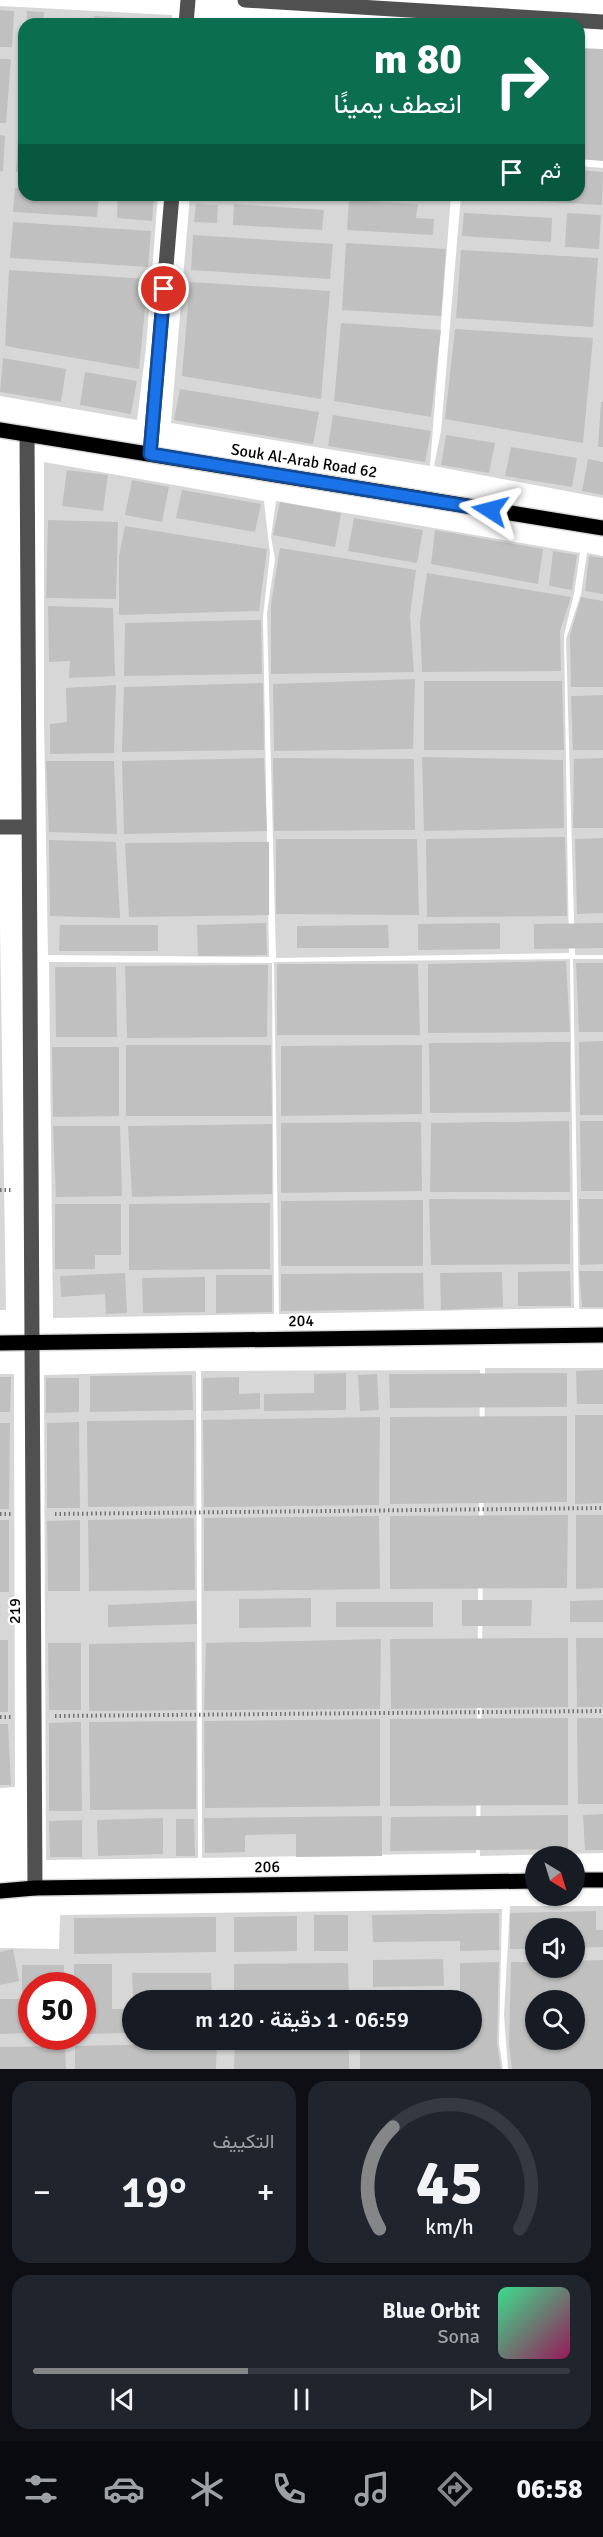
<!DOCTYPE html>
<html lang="ar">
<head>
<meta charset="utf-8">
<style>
	:root { --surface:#171b24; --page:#20242c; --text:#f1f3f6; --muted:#9ea1a6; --line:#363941; --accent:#858687 }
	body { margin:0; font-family:Signika,Vazirmatn,sans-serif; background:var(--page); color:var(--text); direction:rtl; height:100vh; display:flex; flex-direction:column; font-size:22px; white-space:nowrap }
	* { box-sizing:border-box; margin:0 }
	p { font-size:20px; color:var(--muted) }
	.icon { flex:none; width:33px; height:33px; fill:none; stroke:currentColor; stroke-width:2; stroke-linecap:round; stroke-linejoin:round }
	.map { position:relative; height:2069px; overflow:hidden; direction:ltr }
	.details { display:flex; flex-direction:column; gap:12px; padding:12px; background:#0d0f14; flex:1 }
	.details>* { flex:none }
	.guide { position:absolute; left:18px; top:18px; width:567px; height:183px; border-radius:18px; box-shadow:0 2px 4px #0004; direction:rtl; background:#0b6e4f; color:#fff; overflow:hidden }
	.needle { width:39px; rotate:142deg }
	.controls { position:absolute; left:525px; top:1846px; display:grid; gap:12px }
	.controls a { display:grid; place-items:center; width:60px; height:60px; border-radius:50%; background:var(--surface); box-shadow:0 2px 4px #0004; font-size:30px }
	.speed { position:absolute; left:18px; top:1972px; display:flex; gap:12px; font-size:30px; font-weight:700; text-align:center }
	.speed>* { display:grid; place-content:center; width:78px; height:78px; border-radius:50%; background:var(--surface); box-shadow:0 2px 4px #0004; line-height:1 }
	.speed .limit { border:9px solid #d22; background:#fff; color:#111 }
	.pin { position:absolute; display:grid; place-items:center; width:51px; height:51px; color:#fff; margin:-26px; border:3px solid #fff; border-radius:50%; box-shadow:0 2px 6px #0007 }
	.me { position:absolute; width:66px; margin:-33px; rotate:279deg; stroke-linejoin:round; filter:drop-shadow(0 0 4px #0008) }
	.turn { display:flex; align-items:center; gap:21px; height:126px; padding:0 24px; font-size:27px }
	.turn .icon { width:78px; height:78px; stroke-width:2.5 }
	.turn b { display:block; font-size:42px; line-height:51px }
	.then { display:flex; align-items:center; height:57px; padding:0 24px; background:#0003; gap:12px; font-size:22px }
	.big { font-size:45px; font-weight:600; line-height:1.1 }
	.details .tile { flex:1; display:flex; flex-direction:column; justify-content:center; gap:9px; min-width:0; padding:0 21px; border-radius:18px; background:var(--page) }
	.details .dial { align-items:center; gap:0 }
	.dial svg { height:156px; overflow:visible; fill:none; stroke:var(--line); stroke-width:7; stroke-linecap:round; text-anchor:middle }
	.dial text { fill:var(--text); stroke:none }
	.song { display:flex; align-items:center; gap:18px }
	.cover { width:72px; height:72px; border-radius:9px; background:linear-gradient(135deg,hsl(150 70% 55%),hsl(330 70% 35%)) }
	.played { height:6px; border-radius:3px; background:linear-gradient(90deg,var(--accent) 40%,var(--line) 40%) }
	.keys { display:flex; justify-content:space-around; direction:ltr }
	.heat { display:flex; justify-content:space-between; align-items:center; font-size:33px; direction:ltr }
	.details .tiles { flex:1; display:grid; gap:12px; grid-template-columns:1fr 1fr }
	.tile:last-child { grid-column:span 2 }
	.trip { position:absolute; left:122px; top:1990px; width:360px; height:60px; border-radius:30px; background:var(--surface); box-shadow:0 2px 4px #0004; font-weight:600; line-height:60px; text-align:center; direction:rtl }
	.tab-bar { display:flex; height:96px; justify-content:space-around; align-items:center; background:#090b0e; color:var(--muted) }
	.tab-bar .icon { width:42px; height:42px }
	.tab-bar .on { color:var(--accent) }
	.tab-bar b { font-size:27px; color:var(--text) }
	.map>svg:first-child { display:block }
</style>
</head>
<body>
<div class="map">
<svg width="603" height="2069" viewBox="0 0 603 2069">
	<rect width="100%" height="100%" fill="#fff"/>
	<path fill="#d7d7d7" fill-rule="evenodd" d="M0,6l172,9v9h-148v171h134l-12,153 -9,72 -137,-24z
		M579,166l24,2v330l-169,-32 7,-35 20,-236h118z
		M190,195h261l-21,271 -259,-43z
		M44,462l220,39 6,52 -7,64 6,340 -221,-2 -4,-233z
		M276,501l304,52 -6,41 -10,41 5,318 -293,5 -9,-345 8,-54 -4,-22z
		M587,553l16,3v399h-28l-9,-316 15,-45z
		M0,926l6,384h-6z
		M570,959l4,349 -295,6 -5,-352z
		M573,959h30v350h-24z
		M49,962l223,1 2,351 -221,4z
		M485,1368h118v485l-123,3z
		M480,1370l-4,483 -274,5 -1,-487z
		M196,1371l2,487 -152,2 -2,-485z
		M0,1374h14l1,413 -15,1z
		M510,1906h93v163h-95l-4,-54zM536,1929h38v39h-38zM536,2001h38v39h-38z
		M502,1909l-3,134 4,26h-503v-121l59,1 1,-34zM32,1986h50v51h-50zM132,2001h339v39h-339z"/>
	<path fill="#c0c0c0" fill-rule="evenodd" d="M0,10l14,1 -2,36h-12z
		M27,11l17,1 -1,12h-17z
		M94,16l72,4v4h-72z
		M579,48l24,1v112l-24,-2z
		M0,59h11l-5,64h-6z
		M22,82h2v43l-5,-1z
		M0,135l5,1 -2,35h-3z
		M18,137h6v35h-8z
		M579,170l24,2 -1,33 -137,-8 114,-2z
		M15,188h9v7h75l-2,22 -84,-5z
		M118,195h36l-2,26 -35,-3z
		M349,200l69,4 -2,14 18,1 -1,16 -86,-5z
		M196,204l22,1 -1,18 -23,-1z
		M234,204l90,6 -2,20 -89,-5z
		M464,213l88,5 -1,24 -89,-6z
		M567,213l34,2 -2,34 -34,-2z
		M13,222l138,9 -3,36 -138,-9z
		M193,235l140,9 -3,35 -139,-9z
		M346,243l100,6 -5,67 -99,-6z
		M461,250l137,8 -5,69 -137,-9z
		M9,270l139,9 -9,90 -134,-23z
		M190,282l140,9 -9,108 -139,-23z
		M341,323l100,7 -10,87 -97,-16z
		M455,329l138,9 -10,105 -138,-24z
		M3,358l63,11 -5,33 -61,-10z
		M85,372l52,9 -6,33 -51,-9z
		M180,389l139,23 -6,32 -139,-24z
		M601,402h2v45h-5z
		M333,415l98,16 -6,31 -97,-16z
		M446,435l49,8 -6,30 -48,-8z
		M511,447l66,11 -5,29 -67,-11z
		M588,459l15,3v33l-21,-4z
		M67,470l41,5 -5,36 -41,-5z
		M132,480l37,7 -7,35 -37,-7z
		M182,490l79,14 -6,28 -79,-14z
		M280,502l61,11 -6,34 -62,-12z
		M354,518l69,12 -6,33 -69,-12z
		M48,520l70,2 -2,77 -70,-1z
		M125,526l142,23 -8,62 -140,4v-59z
		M435,530l108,19 -5,35 -107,-20z
		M280,548l136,22 -6,45 4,57 -143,2v-69z
		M553,551l24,4 -5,35 -23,-4z
		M589,556l14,2v36l-18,-3z
		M427,573l144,24 -11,34 1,40 -139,1 -2,-50z
		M581,597l22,4v86h-32l-1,-52z
		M48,606l65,2 2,68 -46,2 1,-17 -21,1z
		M261,620l1,54 -138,2 1,-53z
		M415,679l-2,70 -139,2 -1,-67z
		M424,681h138l2,69h-140z
		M263,683l1,67 -142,2 2,-65z
		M116,685l-2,68 -64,1v-30l17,-2 -1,-34z
		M603,695v55h-30l-2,-54z
		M422,757l141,3 1,68 -140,3z
		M264,758l3,73 -143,3 -2,-73z
		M273,758l141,1 1,71 -141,1z
		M603,758v70h-30l1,-69z
		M46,761h68l3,73 -68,-2z
		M565,837l2,79 -140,1 -1,-78z
		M603,838v75l-26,1 -2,-75z
		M276,839h141l2,76 -143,-1z
		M49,840l67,2 4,76 -70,-2z
		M269,842v73l-140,2 -4,-74z
		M266,923l1,32 -69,1 -1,-31z
		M500,923v26l-82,1v-26z
		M603,923v25l-69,1v-25z
		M60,925h98v26h-99z
		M388,925l1,23h-92v-22z
		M566,961l4,71 -142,1v-69z
		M576,963h27v69h-24z
		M277,964h141l2,71h-143z
		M268,965l-1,72 -140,1 -2,-72z
		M55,967h61l1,70h-61z
		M603,1041v74h-23l-1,-73z
		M570,1042v70l-140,1 -1,-70z
		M126,1045h145l1,71h-146z
		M422,1045v69l-141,2v-70z
		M52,1047h67v69l-66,1z
		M569,1121l1,71h-140l1,-69z
		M580,1121h23v70h-22z
		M421,1122l1,69 -141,2v-70z
		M272,1124v70l-140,3 -4,-71z
		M53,1126h67l2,70 -66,1z
		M429,1199l141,1v64l-139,1z
		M579,1199h24v65l-23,1z
		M423,1200v66h-142v-65z
		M270,1203v66l-141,1v-66z
		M55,1204h66v51h-26v14h-40z
		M570,1271l1,35h-53v-34z
		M579,1271h24v36h-21z
		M502,1272l1,35 -62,3 -1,-37z
		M125,1273l2,40 -21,1 -1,-20 -44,3 -1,-21z
		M423,1273l1,36 -143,2v-37z
		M216,1275h56v37l-56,1z
		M205,1277v35l-62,1 -1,-35z
		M603,1370v34h-26l-1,-33z
		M346,1373v37l-82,1v-17l50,-1v-19z
		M567,1373v34l-177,1 -1,-34z
		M377,1374l2,36 -19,1 -2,-36z
		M192,1375l1,35 -103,2v-36z
		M0,1377h11l-1,35h-10z
		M239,1377v17l21,-1v16l-57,2v-33z
		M46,1378h33v34l-33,1z
		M575,1415h28v88l-28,1z
		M567,1416v86l-177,2v-87z
		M380,1417l-1,88 -175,2 -1,-87z
		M194,1420v86l-106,1 -1,-86z
		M79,1422l1,86h-33v-85z
		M0,1423h10l-1,86h-9z
		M568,1515l-1,73 -177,1v-73z
		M576,1515h27v73l-27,1z
		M379,1516l1,73 -176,2v-73z
		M194,1518l1,72 -106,1 -1,-71z
		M0,1520h9v72h-9z
		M80,1520v71h-32l-1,-70z
		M311,1598v29l-72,1v-29z
		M462,1600h70l-1,26h-69z
		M603,1600v22h-33v-21z
		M196,1601l1,23 -89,3v-22z
		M336,1602h97v25h-97z
		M568,1638v69l-177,2 -1,-70z
		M576,1638h27v69h-26z
		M381,1639l-1,70 -176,1 2,-67z
		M0,1640h8v72h-8z
		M195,1642l1,68 -107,1v-67z
		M48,1643h33v67h-32z
		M568,1718v87l-178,1v-87z
		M577,1718h26v86h-25z
		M380,1719v87l-175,2 -1,-87z
		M196,1721v88l-106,1 -1,-88z
		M81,1722l1,89h-33v-88z
		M0,1724h8l3,61h-11z
		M603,1814v36h-18l-2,-35z
		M568,1815v34l-178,2 1,-34z
		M382,1816v40l-86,1v-23l-51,1v17l-40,1 -1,-35z
		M163,1818v36l-65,2 -1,-36z
		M176,1819h18l1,37h-19z
		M82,1820v37h-32l-1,-36z
		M596,1911v19h7v17l-29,1v-19h-38v20h-26v-36z
		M499,1913v37l-39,1v-10l-87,1 -1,-27z
		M314,1915h34v36h-34z
		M297,1916v35l-63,1v-35z
		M216,1917v35l-142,2v-36z
		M13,1949l6,32 -19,4v-33z
		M443,1959l1,27 -71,1v-27z
		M603,1960v109h-91l-3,-24 2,-83h25v6h38v-7zM536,2001h38v39h-38z
		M499,1962l-2,81 4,26h-141v-29h111v-39h-111v-2l100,-2v-34z
		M348,1963l1,38h-115v-37z
		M74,1964h38v45h20v24l-50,1v-48h-8z
		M22,1965h42v21h-32v47l-32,1v-35h22z
		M132,1973h79l1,24 -79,1z
		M349,2042v27h-115l1,-25z
		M217,2043l-1,26h-141v-23z
		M65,2046l1,23h-66v-22z"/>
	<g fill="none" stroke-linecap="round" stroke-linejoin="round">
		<defs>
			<path id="major" d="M0,430l603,98
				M0,1343l603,-8
				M574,1880h29
				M0,1891l35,-3 501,-7"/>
		</defs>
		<use href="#major" stroke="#dbdbdb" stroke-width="18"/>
		<path stroke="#727272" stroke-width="4" stroke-dasharray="1.5 3" stroke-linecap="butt" d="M0,1190h11
			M0,1514h11
			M55,1514l548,-6
			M55,1716l548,-5
			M0,1717h11"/>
		<path stroke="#505050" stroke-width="15" d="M245,0l358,22
			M186,24l2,-24
			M27,434l8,1454
			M150,454l22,-259
			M0,827h29"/>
		<use href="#major" stroke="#000" stroke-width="15"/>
	</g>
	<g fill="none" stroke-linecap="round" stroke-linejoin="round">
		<defs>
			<path id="route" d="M164,289l-14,165 340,56"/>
		</defs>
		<use href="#route" stroke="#114b97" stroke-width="15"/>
		<use href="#route" stroke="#1a73e8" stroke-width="10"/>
	</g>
	<g text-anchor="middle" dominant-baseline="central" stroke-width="4.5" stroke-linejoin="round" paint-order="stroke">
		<g font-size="16" fill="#000" stroke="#fff">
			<text transform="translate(304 461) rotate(9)">Souk Al-Arab Road 62</text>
			<text transform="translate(301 1321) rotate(-1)">204</text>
			<text transform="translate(15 1611) rotate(-90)">219</text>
			<text transform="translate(267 1867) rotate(-1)">206</text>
		</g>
	</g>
</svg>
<div class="controls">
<a><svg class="needle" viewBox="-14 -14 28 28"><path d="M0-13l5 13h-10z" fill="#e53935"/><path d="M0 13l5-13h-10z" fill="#9ea1a6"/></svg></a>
<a><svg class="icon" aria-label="sound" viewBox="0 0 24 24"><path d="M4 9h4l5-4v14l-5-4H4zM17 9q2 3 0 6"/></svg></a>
<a><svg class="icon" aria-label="search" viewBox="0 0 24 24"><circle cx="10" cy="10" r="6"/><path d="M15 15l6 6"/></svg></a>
</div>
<div class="speed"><div class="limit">50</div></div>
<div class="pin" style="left:164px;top:289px;background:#d93025"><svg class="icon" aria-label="arrive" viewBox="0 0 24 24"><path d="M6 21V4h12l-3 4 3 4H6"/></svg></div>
<svg class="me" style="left:490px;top:510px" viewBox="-20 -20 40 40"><path d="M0-17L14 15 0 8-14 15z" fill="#1a73e8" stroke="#fff" stroke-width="4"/></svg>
<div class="trip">06:59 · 1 دقيقة · 120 m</div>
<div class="guide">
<div class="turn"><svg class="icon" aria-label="right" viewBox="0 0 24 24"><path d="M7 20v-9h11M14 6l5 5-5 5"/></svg><div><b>80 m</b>انعطف يمينًا</div></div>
<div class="then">ثم<svg class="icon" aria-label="arrive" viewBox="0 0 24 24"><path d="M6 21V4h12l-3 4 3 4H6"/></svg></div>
</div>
</div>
<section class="details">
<div class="tiles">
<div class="tile dial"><svg viewBox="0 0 100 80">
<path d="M14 69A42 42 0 1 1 86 69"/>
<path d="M14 69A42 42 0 0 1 21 17" stroke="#858687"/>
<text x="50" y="56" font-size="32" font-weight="700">45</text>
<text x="50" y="72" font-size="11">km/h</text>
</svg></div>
<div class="tile"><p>التكييف</p>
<div class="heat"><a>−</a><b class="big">19°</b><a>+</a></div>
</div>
<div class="tile">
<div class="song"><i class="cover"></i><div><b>Blue Orbit</b><p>Sona</p></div></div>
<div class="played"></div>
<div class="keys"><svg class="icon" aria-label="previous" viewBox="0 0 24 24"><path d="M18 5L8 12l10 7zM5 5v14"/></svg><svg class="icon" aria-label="pause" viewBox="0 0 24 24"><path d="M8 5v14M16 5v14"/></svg><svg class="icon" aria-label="next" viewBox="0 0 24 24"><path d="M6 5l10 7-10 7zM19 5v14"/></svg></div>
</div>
</div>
</section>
<nav class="tab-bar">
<b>06:58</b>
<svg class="icon on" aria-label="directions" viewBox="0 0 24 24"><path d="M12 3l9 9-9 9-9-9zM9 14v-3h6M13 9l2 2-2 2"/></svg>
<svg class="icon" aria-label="music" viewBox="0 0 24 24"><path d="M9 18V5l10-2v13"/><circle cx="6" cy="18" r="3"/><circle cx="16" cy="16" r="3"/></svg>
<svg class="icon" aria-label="phone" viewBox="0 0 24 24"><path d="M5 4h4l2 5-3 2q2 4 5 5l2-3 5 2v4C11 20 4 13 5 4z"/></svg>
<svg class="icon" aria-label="climate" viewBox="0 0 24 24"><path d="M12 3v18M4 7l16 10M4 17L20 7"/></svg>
<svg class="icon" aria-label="car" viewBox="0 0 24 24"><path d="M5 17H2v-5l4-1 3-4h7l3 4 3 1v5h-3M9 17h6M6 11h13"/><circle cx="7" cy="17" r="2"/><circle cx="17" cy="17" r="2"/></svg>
<svg class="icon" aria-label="filters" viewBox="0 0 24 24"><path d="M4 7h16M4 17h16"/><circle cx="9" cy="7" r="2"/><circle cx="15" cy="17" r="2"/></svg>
</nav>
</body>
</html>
